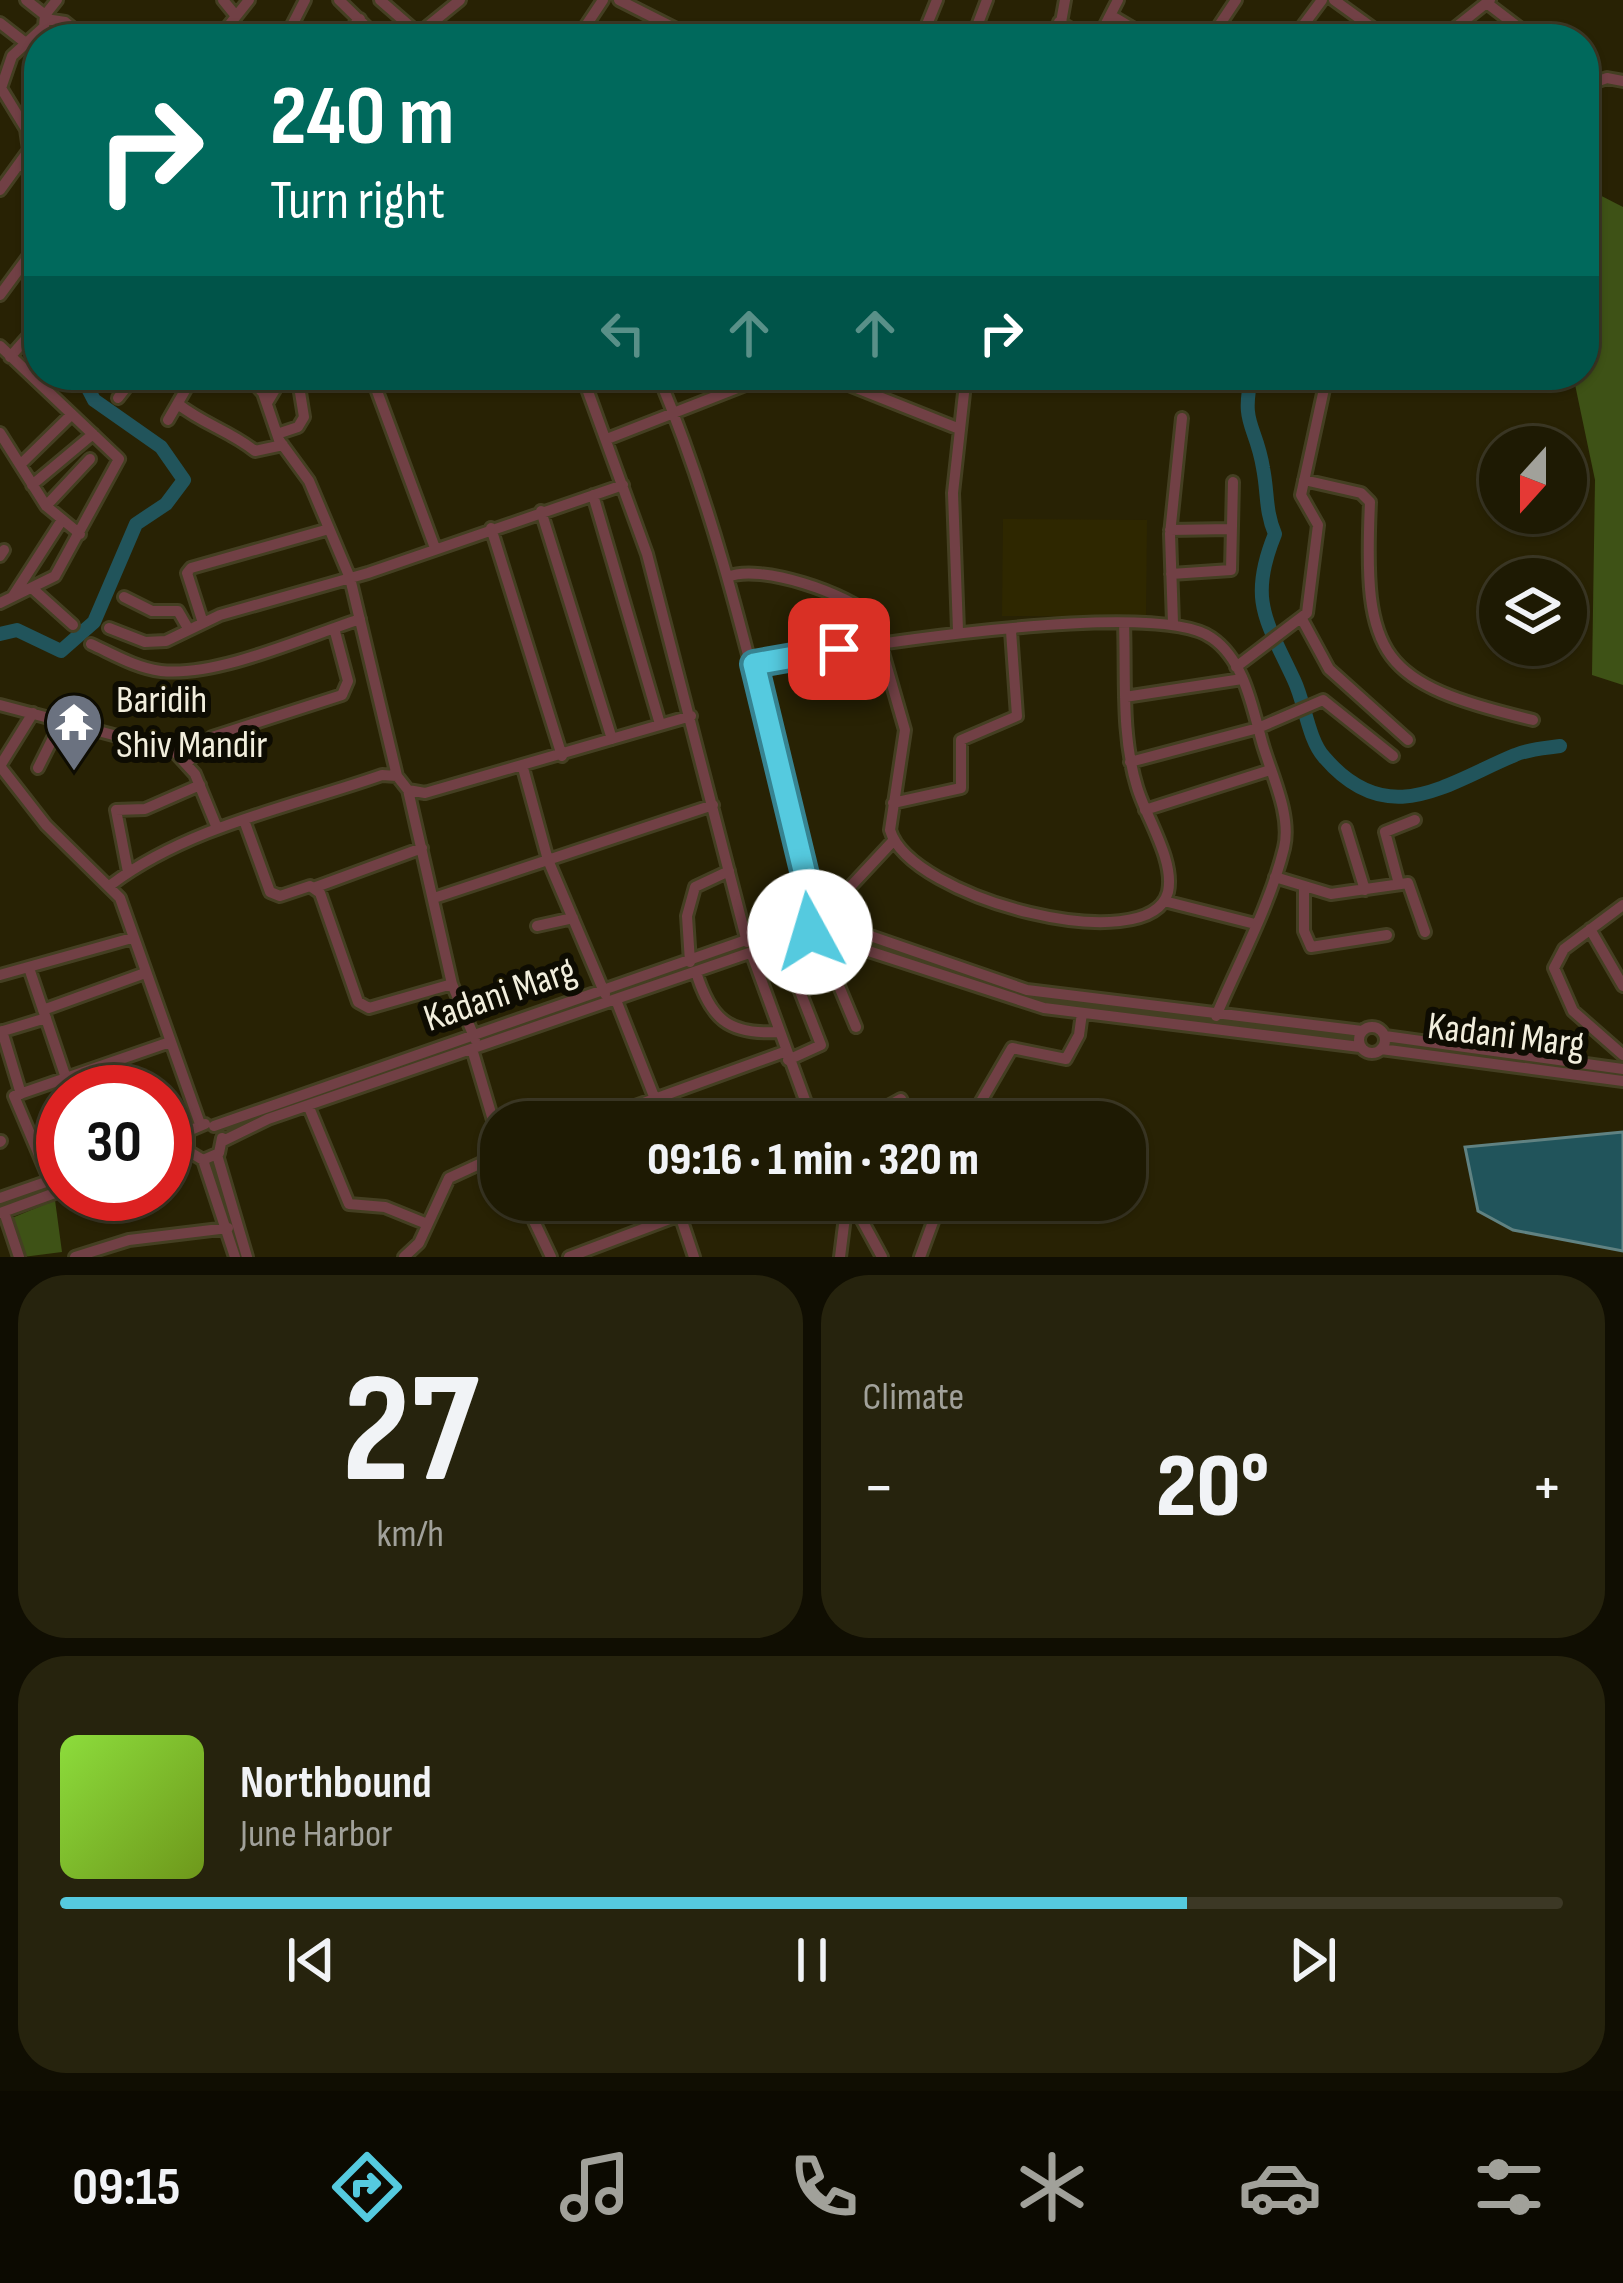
<!DOCTYPE html>
<html lang="en">
<head>
<meta charset="utf-8">
<style>
	:root { --surface:#1e1a03; --page:#26230d; --text:#f1f3f6; --muted:#a1a19a; --line:#3c3825; --accent:#55cadf }
	body { margin:0; font-family:"Sofia Sans Condensed",sans-serif; background:var(--page); color:var(--text); height:100vh; display:flex; flex-direction:column; font-size:45px; white-space:nowrap }
	* { box-sizing:border-box; margin:0 }
	p { font-size:39px; color:var(--muted) }
	.icon { flex:none; width:66px; height:66px; fill:none; stroke:currentColor; stroke-width:2; stroke-linecap:round; stroke-linejoin:round }
	.map { position:relative; height:1257px; overflow:hidden }
	.sheet { display:flex; flex-direction:column; gap:18px; padding:18px; background:#100e02; flex:1 }
	.sheet>* { flex:none }
	.hud { position:absolute; left:24px; top:24px; width:1575px; height:366px; border-radius:48px; box-shadow:0 3px 9px #0004,0 0 0 3px var(--line); background:#00695c; color:#fff; overflow:hidden }
	.needle { width:78px; rotate:201deg }
	.controls { position:absolute; left:1479px; top:426px; display:grid; gap:24px }
	.controls a { display:grid; place-items:center; width:108px; height:108px; border-radius:50%; background:var(--surface); box-shadow:0 3px 9px #0004,0 0 0 3px var(--line); font-size:60px }
	.speed { position:absolute; left:36px; top:1065px; display:flex; gap:24px; font-size:60px; font-weight:700; text-align:center }
	.speed>* { display:grid; place-content:center; width:156px; height:156px; border-radius:50%; background:var(--surface); box-shadow:0 3px 9px #0004,0 0 0 3px var(--line); line-height:1 }
	.speed .limit { border:18px solid #d22; background:#fff; color:#111 }
	.pin { position:absolute; display:grid; place-items:center; width:102px; height:102px; color:#fff; margin:-51px; border-radius:24px; box-shadow:0 6px 18px #0006 }
	.me { position:absolute; width:132px; margin:-66px; rotate:354deg; stroke-linejoin:round; filter:drop-shadow(0 0 9px #0008) }
	.turn { display:flex; align-items:center; gap:42px; height:252px; padding:0 48px; font-size:54px }
	.turn .icon { width:156px; height:156px; stroke-width:2.5 }
	.turn b { display:block; font-size:84px; line-height:102px }
	.lanes { display:flex; align-items:center; height:114px; padding:0 48px; background:#0003; justify-content:center; gap:60px; direction:ltr }
	.lanes .off { opacity:.35 }
	.big { font-size:90px; font-weight:800; line-height:1.1 }
	.sheet .widget { flex:1; display:flex; flex-direction:column; justify-content:center; gap:18px; min-width:0; padding:0 42px; border-radius:48px; background:var(--page) }
	.sheet .dial { align-items:center; gap:0 }
	.dial b { font-size:156px; line-height:1 }
	.song { display:flex; align-items:center; gap:36px }
	.cover { width:144px; height:144px; border-radius:18px; background:linear-gradient(135deg,hsl(90 70% 55%),hsl(80 70% 35%)) }
	.played { height:12px; border-radius:6px; background:linear-gradient(90deg,var(--accent) 75%,var(--line) 75%) }
	.keys { display:flex; justify-content:space-around; direction:ltr }
	.heat { display:flex; justify-content:space-between; align-items:center; font-size:66px; direction:ltr }
	.sheet .tiles { flex:1; display:grid; gap:18px; grid-template-columns:1fr 1fr }
	.widget:last-child { grid-column:span 2 }
	.trip { position:absolute; left:480px; top:1101px; width:666px; height:120px; border-radius:48px; background:var(--surface); box-shadow:0 3px 9px #0004,0 0 0 3px var(--line); font-weight:800; line-height:120px; text-align:center }
	.tab-bar { display:flex; height:192px; justify-content:space-around; align-items:center; background:#0c0a01; color:var(--muted) }
	.tab-bar .icon { width:84px; height:84px }
	.tab-bar .on { color:var(--accent) }
	.tab-bar b { font-size:54px; color:var(--text) }
	.map>svg:first-child { display:block }
</style>
</head>
<body>
<div class="map">
<svg width="1623" height="1257" viewBox="0 0 1623 1257">
	<rect width="100%" height="100%" fill="#282204"/>
	<path fill="#2e2700" d="M1003,519l144,1 -1,97 -144,-1z"/>
	<path fill="#3e5216" d="M1584,187l39,20v478l-31,-10 3,-195 -22,-105h11z
		M55,1200l7,52 -39,5 -11,-39z"/>
	<path fill="#21545b" stroke="#608282" stroke-width="3" d="M1623,1132v119l-110,-21 -35,-19 -13,-64z"/>
	<g fill="none" stroke-linecap="round" stroke-linejoin="round">
		<path stroke="#21545b" stroke-width="14" d="M1252,375c-12,50 4,49 11,93 5,25 2,42 12,66 -27,66 -9,86 19,146 11,23 14,59 30,77 64,75 123,26 191,-2 13,-6 31,-7 45,-9
			M0,634l17,-4 44,21 33,-29 42,-98 30,-20 18,-24 -23,-33 -67,-47 -13,-25"/>
		<defs>
			<path id="minor" d="M223,0l13,16
				M339,0l40,39
				M380,0l39,34
				M619,0l77,39
				M1334,0l54,39
				M1488,4l46,35
				M45,15l12,-15
				M1112,16l39,23
				M46,19l19,3 21,17
				M1059,22l29,17
				M0,23l27,21
				M218,39l31,-39
				M285,39l20,-39
				M341,39l19,-20
				M412,39l48,-39
				M577,39l26,-39
				M773,39h1
				M921,39l16,-39
				M972,39l15,-39
				M1058,39l7,-39
				M1098,39l20,-39
				M1210,39l26,-39
				M1293,39l29,-39
				M1441,39l49,-39
				M1584,86l23,-8 16,3
				M21,164l18,15
				M0,190l29,-40 -3,-21 -25,-41 11,-32 32,-29 1,-12 -19,-15
				M0,295l39,-53
				M0,346l119,113 -64,117 -55,27
				M10,357l29,-33
				M247,375l16,18 16,47 30,41 41,97 47,198
				M371,375l64,173
				M582,375l65,179 100,388
				M658,375c73,174 106,357 156,537
				M824,375l133,53
				M1264,375h22
				M118,398l18,-23
				M267,403l12,-20 36,-8
				M178,404c25,20 52,27 77,47l28,-6
				M168,420l26,-45
				M0,433l46,73 34,28
				M277,434l21,-7 6,-10 -6,-37
				M607,439l164,-64
				M21,464l50,-49
				M1304,480l57,13 9,9c-7,157 9,181 163,218
				M32,485l61,-51
				M593,495l67,229
				M46,506l44,-47
				M541,511l71,228
				M491,528l71,228
				M1170,530l61,-1
				M0,556l4,-6
				M1171,574l60,-4 2,-88
				M728,577c31,-14 122,17 145,41l32,112 -15,100c20,69 260,131 278,62 7,-32 -22,-74 -31,-105 -16,-52 -11,-110 -13,-164
				M33,589l40,36
				M13,596l49,-76
				M124,597l28,14h26l11,19
				M1303,621l26,48 79,71
				M203,623l-16,-50 4,-5 138,-39
				M1173,623l-3,-89 12,-116
				M109,628l36,14 21,-1 54,-26 148,-42 255,-88
				M958,630l-5,-137 13,-118 102,9
				M91,644c22,10 45,24 70,27 57,6 144,-34 199,-52
				M754,664c80,-14 400,-68 458,-26 32,22 40,68 50,104 9,32 30,73 22,106 -14,57 -45,114 -68,168
				M1236,667l71,-54 11,-88 -17,-30 26,-120
				M1125,697l117,-18
				M0,705l174,46 21,23 22,54
				M1130,762l128,-34 65,-28 70,56
				M187,763l25,-26 130,-42 6,-14 -14,-53
				M0,766l46,59 74,73 80,226
				M0,766l33,-53
				M38,768l24,-48
				M523,768l25,92 57,134
				M408,790l44,194
				M893,803l68,-15v-48l56,-24 -6,-85
				M1145,810l125,-40
				M245,823l25,69 10,4 30,-10 10,7 38,109 11,6 83,-24 23,55
				M1346,828l19,62
				M128,872l-12,-62 29,-1 55,-24
				M1275,877l56,17 77,-11 17,49
				M112,884c78,-58 179,-77 270,-109l15,1 11,14 17,3 266,-77
				M1399,884l-14,-52 30,-12
				M316,887l106,-39
				M1304,888v43l7,16 76,-12
				M434,898l279,-93
				M1164,901l91,23
				M1623,905l-59,44 -10,19 19,43 50,44
				M824,915l69,-74
				M827,921l200,69 335,41
				M537,926l36,-8
				M1590,929l33,57
				M821,933l6,-12 -13,-9 -9,10 8,11 231,75 316,39
				M830,936l1,31 25,60
				M780,940l41,105 -33,15
				M751,952l62,170
				M690,962l-3,-46 8,-29 34,-16
				M29,968l37,110
				M696,972c14,46 32,63 81,60
				M0,975l132,-37
				M616,1000l39,99
				M43,1010l102,-37
				M1359 1040a13 13 0 1 1 26 0a13 13 0 1 1-26 0Z
				M2,1031l19,63
				M0,1032l46,-14
				M1385,1036l238,33
				M472,1049l29,98
				M1381,1049l242,32
				M308,1105l41,99 36,3 42,17
				M591,1122l193,-70
				M859,1122l42,-23 10,23
				M969,1122l43,-74 54,11 13,-24 3,-22
				M214,1126l592,-207
				M188,1133v18l15,9 16,-7 3,-15
				M165,1141l40,-17
				M223,1141l45,-22 542,-187
				M0,1142l1,-1
				M217,1155l30,102
				M165,1158l23,-7
				M203,1160l32,97
				M50,1181l-36,-85 156,-54
				M0,1198l63,-22
				M524,1200l27,57
				M851,1200l31,57
				M4,1212l15,45
				M0,1213l63,-23
				M75,1257l54,-17 99,-12
				M404,1257l15,-14 30,-65 52,-24
				M569,1257l111,-42
				M694,1257l-14,-42 42,-15
				M840,1257l5,-40 10,-17
				M920,1257l21,-57"/>
		</defs>
		<use href="#minor" stroke="#443f22" stroke-width="16"/>
		<use href="#minor" stroke="#714045" stroke-width="10"/>
	</g>
	<g fill="none" stroke-linecap="round" stroke-linejoin="round">
		<defs>
			<path id="route" d="M810,932l-4,-13 8,-7 -60,-248 85,-15"/>
		</defs>
		<use href="#route" stroke="#378391" stroke-width="30"/>
		<use href="#route" stroke="#55cadf" stroke-width="21"/>
	</g>
	<defs>
		<symbol id="temple-pin" viewBox="-11 -11 22 30"><path d="M0 17L-7.5 6A9.5 9.5 0 1 1 7.5 6Z" fill="#6b7280" stroke="#0e0c02"/><path d="M0-6L5-2H3V0L6.5 2.5H4V6H1.5V3h-3V6H-4V2.5H-6.5L-3 0V-2H-5Z" fill="#fff"/></symbol>
	</defs>
	<g fill-rule="evenodd">
		<use href="#temple-pin" x="41" y="689" width="66" height="90"/>
	</g>
	<g text-anchor="middle" dominant-baseline="central" stroke-width="12" stroke-linejoin="round" paint-order="stroke">
		<g font-size="39" fill="#f2eedd" stroke="#0e0c02" text-anchor="start">
			<text x="116" y="700">Baridih<tspan x="116" dy="45">Shiv Mandir</tspan></text>
		</g>
		<g font-size="39" fill="#f2eedd" stroke="#0e0c02">
			<text transform="translate(500 995) rotate(-19)">Kadani Marg</text>
			<text transform="translate(1506 1036) rotate(7)">Kadani Marg</text>
		</g>
	</g>
</svg>
<div class="controls">
<a><svg class="needle" viewBox="-14 -14 28 28"><path d="M0-13l5 13h-10z" fill="#e53935"/><path d="M0 13l5-13h-10z" fill="#a1a19a"/></svg></a>
<a><svg class="icon" aria-label="layers" viewBox="0 0 24 24"><path d="M12 4l9 5-9 5-9-5zM3 14l9 5 9-5"/></svg></a>
</div>
<div class="speed"><div class="limit">30</div></div>
<div class="pin" style="left:839px;top:649px;background:#d93025"><svg class="icon" aria-label="arrive" viewBox="0 0 24 24"><path d="M6 21V4h12l-3 4 3 4H6"/></svg></div>
<svg class="me" style="left:810px;top:932px" viewBox="-20 -20 40 40"><circle r="19" fill="#fff"/><path d="M0-13L10 11 0 6-10 11z" fill="#55cadf"/></svg>
<div class="trip">09:16 · 1 min · 320 m</div>
<div class="hud">
<div class="turn"><svg class="icon" aria-label="right" viewBox="0 0 24 24"><path d="M7 20v-9h11M14 6l5 5-5 5"/></svg><div><b>240 m</b>Turn right</div></div>
<div class="lanes"><svg class="icon off" aria-label="left" viewBox="0 0 24 24"><path d="M17 20v-9H6M10 6l-5 5 5 5"/></svg><svg class="icon off" aria-label="ahead" viewBox="0 0 24 24"><path d="M12 20V5M6 11l6-6 6 6"/></svg><svg class="icon off" aria-label="ahead" viewBox="0 0 24 24"><path d="M12 20V5M6 11l6-6 6 6"/></svg><svg class="icon" aria-label="right" viewBox="0 0 24 24"><path d="M7 20v-9h11M14 6l5 5-5 5"/></svg></div>
</div>
</div>
<section class="sheet">
<div class="tiles">
<div class="widget dial"><b>27</b><p>km/h</p></div>
<div class="widget"><p>Climate</p>
<div class="heat"><a>−</a><b class="big">20°</b><a>+</a></div>
</div>
<div class="widget">
<div class="song"><i class="cover"></i><div><b>Northbound</b><p>June Harbor</p></div></div>
<div class="played"></div>
<div class="keys"><svg class="icon" aria-label="previous" viewBox="0 0 24 24"><path d="M18 5L8 12l10 7zM5 5v14"/></svg><svg class="icon" aria-label="pause" viewBox="0 0 24 24"><path d="M8 5v14M16 5v14"/></svg><svg class="icon" aria-label="next" viewBox="0 0 24 24"><path d="M6 5l10 7-10 7zM19 5v14"/></svg></div>
</div>
</div>
</section>
<nav class="tab-bar">
<b>09:15</b>
<svg class="icon on" aria-label="directions" viewBox="0 0 24 24"><path d="M12 3l9 9-9 9-9-9zM9 14v-3h6M13 9l2 2-2 2"/></svg>
<svg class="icon" aria-label="music" viewBox="0 0 24 24"><path d="M9 18V5l10-2v13"/><circle cx="6" cy="18" r="3"/><circle cx="16" cy="16" r="3"/></svg>
<svg class="icon" aria-label="phone" viewBox="0 0 24 24"><path d="M5 4h4l2 5-3 2q2 4 5 5l2-3 5 2v4C11 20 4 13 5 4z"/></svg>
<svg class="icon" aria-label="climate" viewBox="0 0 24 24"><path d="M12 3v18M4 7l16 10M4 17L20 7"/></svg>
<svg class="icon" aria-label="car" viewBox="0 0 24 24"><path d="M5 17H2v-5l4-1 3-4h7l3 4 3 1v5h-3M9 17h6M6 11h13"/><circle cx="7" cy="17" r="2"/><circle cx="17" cy="17" r="2"/></svg>
<svg class="icon" aria-label="filters" viewBox="0 0 24 24"><path d="M4 7h16M4 17h16"/><circle cx="9" cy="7" r="2"/><circle cx="15" cy="17" r="2"/></svg>
</nav>
</body>
</html>
